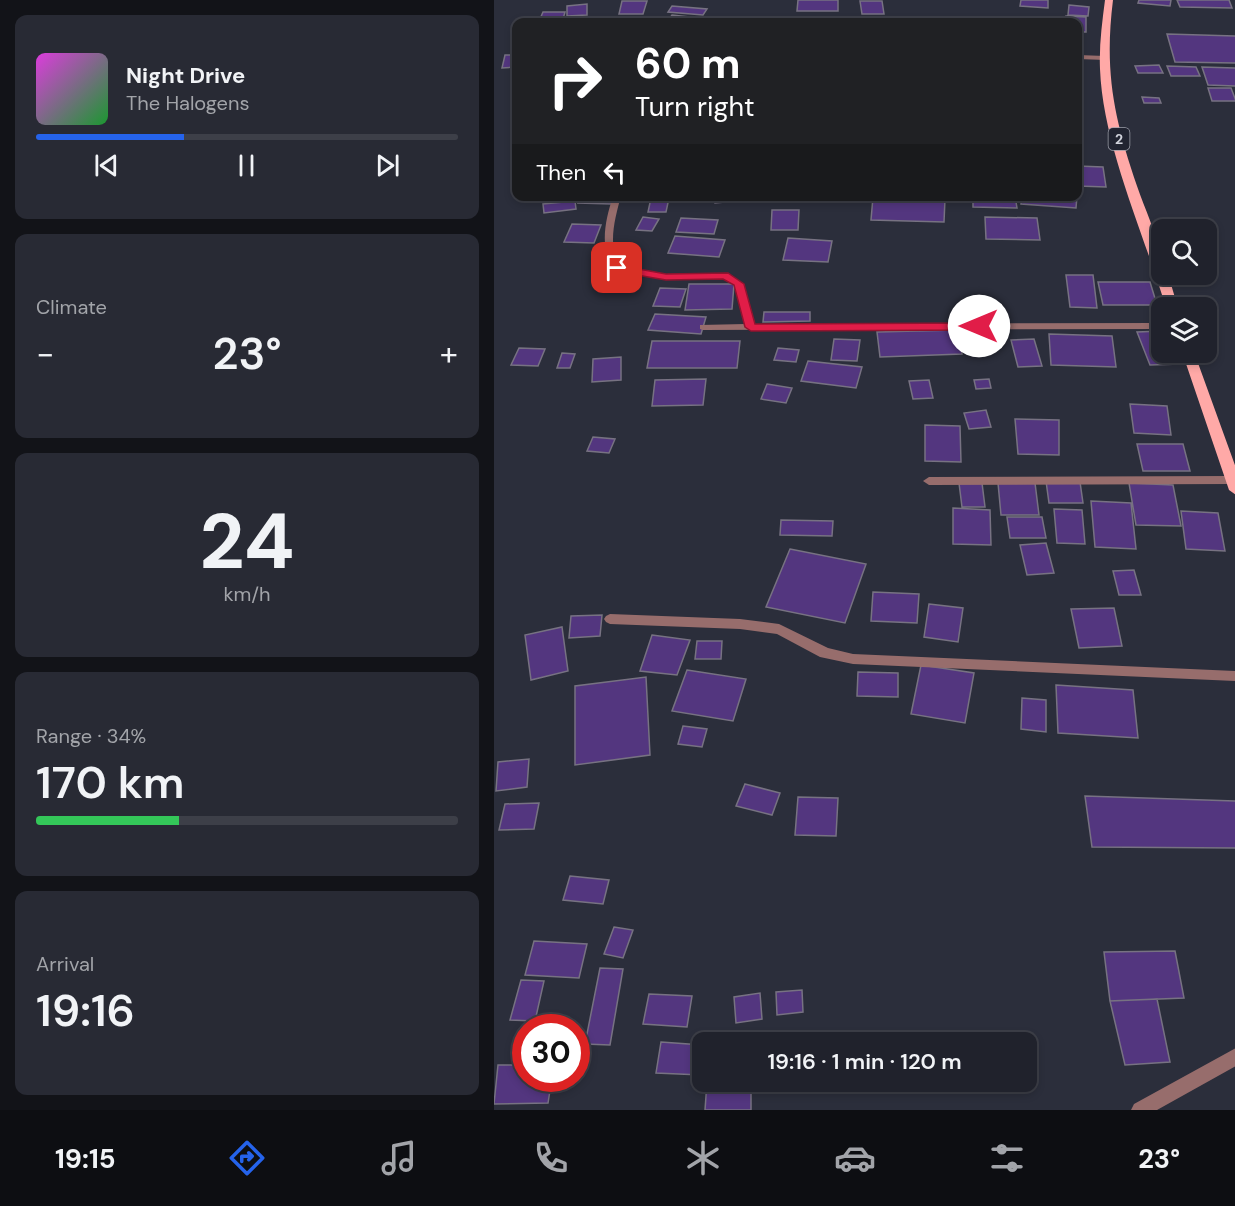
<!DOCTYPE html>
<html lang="en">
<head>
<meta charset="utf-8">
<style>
	:root { --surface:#20222c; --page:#282a34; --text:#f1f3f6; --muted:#a2a4a9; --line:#3d3f48; --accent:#2563eb }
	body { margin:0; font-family:"DM Sans",sans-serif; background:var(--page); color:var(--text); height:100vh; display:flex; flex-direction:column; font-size:22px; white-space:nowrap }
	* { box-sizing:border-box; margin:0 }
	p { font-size:20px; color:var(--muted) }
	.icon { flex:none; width:33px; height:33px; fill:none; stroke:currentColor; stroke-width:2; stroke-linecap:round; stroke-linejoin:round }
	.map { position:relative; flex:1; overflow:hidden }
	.panel { display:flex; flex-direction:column; gap:15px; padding:15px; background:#121318; width:494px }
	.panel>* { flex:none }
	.guide { position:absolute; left:18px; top:18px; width:570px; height:183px; border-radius:12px; box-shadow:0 3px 9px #0003,0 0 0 2px var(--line); background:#202124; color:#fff; overflow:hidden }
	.buttons { position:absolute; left:657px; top:219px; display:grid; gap:12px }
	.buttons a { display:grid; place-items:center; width:66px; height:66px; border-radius:12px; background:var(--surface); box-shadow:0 3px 9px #0003,0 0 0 2px var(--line); font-size:30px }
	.speed { position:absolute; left:18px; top:1014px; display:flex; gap:12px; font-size:30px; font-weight:700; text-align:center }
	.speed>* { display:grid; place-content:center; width:78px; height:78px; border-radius:50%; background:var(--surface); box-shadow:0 3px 9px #0003,0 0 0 2px var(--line); line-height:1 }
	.speed .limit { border:9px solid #d22; background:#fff; color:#111 }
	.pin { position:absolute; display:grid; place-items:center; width:51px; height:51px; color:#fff; margin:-26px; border-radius:12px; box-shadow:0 3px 9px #0006 }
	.me { position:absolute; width:66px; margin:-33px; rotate:270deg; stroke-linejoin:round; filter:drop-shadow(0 0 4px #0008) }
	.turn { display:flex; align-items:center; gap:21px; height:126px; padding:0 24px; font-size:27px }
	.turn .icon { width:78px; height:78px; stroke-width:2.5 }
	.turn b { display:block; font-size:42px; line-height:51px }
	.then { display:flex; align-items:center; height:57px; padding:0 24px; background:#0003; gap:12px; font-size:22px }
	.big { font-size:45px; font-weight:600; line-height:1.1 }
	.panel .card { flex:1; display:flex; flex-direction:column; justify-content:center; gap:9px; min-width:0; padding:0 21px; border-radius:12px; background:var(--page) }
	.panel .dial { align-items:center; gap:0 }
	.dial b { font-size:78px; line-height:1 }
	.song { display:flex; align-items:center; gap:18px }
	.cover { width:72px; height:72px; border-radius:9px; background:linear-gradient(135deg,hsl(300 70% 55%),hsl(130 70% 35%)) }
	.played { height:6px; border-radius:3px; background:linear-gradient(90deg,var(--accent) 35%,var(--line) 35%) }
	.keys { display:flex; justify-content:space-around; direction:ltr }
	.heat { display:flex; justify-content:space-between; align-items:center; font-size:33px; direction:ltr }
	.charge { height:9px; border-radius:4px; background:linear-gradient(90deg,#34c759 34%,var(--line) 0) }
	.trip { position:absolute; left:198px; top:1032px; width:345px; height:60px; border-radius:12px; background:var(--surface); box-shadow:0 3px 9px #0003,0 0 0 2px var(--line); font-weight:600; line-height:60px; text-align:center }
	.tab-bar { display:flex; height:96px; justify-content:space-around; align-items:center; background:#0d0e12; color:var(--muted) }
	.tab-bar .icon { width:42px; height:42px }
	.tab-bar .active { color:var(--accent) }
	.tab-bar b { font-size:27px; color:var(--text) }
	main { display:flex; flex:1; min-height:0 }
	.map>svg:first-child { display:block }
</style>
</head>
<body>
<main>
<section class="panel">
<div class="card">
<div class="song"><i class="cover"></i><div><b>Night Drive</b><p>The Halogens</p></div></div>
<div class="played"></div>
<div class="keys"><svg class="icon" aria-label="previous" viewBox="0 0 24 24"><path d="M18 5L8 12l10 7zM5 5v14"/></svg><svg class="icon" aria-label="pause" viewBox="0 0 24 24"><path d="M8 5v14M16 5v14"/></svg><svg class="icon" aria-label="next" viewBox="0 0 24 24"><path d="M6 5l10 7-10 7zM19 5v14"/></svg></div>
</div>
<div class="card"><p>Climate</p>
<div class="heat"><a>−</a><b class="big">23°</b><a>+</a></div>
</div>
<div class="card dial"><b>24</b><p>km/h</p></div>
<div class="card"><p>Range · 34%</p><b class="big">170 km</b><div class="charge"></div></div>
<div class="card"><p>Arrival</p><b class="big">19:16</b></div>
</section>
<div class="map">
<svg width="742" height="1110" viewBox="0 0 742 1110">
	<rect width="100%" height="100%" fill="#2b2e3b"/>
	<path fill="#53367f" stroke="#777282" stroke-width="1.5" d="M304,0h40v11h-41z
		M527,0h27v8l-28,-2z
		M645,0h32l-1,6 -32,-3z
		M683,0h52l3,8 -52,-1z
		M128,1h25l-4,13h-24z
		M366,1h22l2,13h-22z
		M93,4v11l-20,1v-10z
		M575,5l20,2 -1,9 -20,-1z
		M178,6l35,3 -4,6 -35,-3z
		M49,12h22l-2,7h-23z
		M178,15l28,3 -3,4h-30z
		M572,16l20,1v15h-8v-10h-12z
		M168,18l-1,4h-22l1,-3z
		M673,34l69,2v27l-61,-1z
		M11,55h11v12l-14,1z
		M665,65l4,8h-25l-3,-7z
		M673,66l29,1 4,9h-29z
		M708,67l34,1v18l-28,-1z
		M714,88h23l5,13h-24z
		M648,97l17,1 2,5h-17z
		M584,166l25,1 3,20 -28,-1z
		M87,196h32l-2,8 -33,-1z
		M220,196h31l1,4 -31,3z
		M479,196h42l2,12 -44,-1z
		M528,196h55l-1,12 -55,-4z
		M379,197l72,2 -1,23 -73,-2z
		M157,198h18l-3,14h-18z
		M81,201l1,8 -32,4 -1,-9z
		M278,210h27l-1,20h-27z
		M149,217l16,2 -7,12 -16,-1z
		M491,217l52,1 3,22 -54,-1z
		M187,218l37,2 -4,14 -38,-2z
		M78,224l29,1 -7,18 -30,-1z
		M181,236l50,4 -6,17 -51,-4z
		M294,238l44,3 -4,21 -45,-2z
		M572,275h27l4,33 -27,-1z
		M604,282h52l7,23h-54z
		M195,284h45l-2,25 -47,1z
		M166,288l26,1 -6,18 -27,-1z
		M270,312h46v9l-47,1z
		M161,314l51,3 -5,17 -53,-4z
		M464,330l4,24 -82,3 -3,-25z
		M668,331v21h14l4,12 -30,1 -13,-33z
		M555,334l63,2 4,31 -65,-2z
		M340,339l26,1 -3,21 -26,-1z
		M540,339l8,27 -24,1 -7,-27z
		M158,341h88l-3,27h-90z
		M25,348l26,1 -7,17 -27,-1z
		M284,348l21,2 -3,12 -22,-2z
		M68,353l13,1 -5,14h-13z
		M127,357v23l-29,2 1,-23z
		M314,361l54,6 -6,21 -55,-7z
		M212,379l-3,26 -51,1 3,-26z
		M495,379l2,9 -15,1 -2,-9z
		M435,380l4,18 -20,1 -4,-18z
		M273,384l25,4 -6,15 -25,-4z
		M636,404l37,2 4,29 -37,-2z
		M492,410l5,17 -22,2 -5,-16z
		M521,419l44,1v35l-41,-1z
		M431,425l35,1 1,36 -36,-1z
		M99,437l22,2 -6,14 -22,-2z
		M643,444h46l7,27h-47z
		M552,481l34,1 3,21h-34z
		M465,483h23l3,24h-23z
		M504,483h37l4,32h-38z
		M635,483l44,2 8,41 -45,-1z
		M597,501l40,2 5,46 -41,-2z
		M459,508l37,2 1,35 -38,-1z
		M560,509l28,1 3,34 -28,-1z
		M687,511l37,2 7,38 -39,-2z
		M513,517h35l4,21h-36z
		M287,520l52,1 -1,15 -52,-1z
		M552,543l8,30 -27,2 -7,-30z
		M296,549l76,15 -21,59 -79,-16z
		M640,570l7,25h-22l-6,-24z
		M379,592l46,2 -2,29 -46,-2z
		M435,604l34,4 -5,34 -34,-5z
		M620,608l8,38 -43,2 -8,-39z
		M108,615l-2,21 -31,2 2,-22z
		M68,627l6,44 -37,9 -6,-45z
		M158,635l38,5 -13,35 -37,-4z
		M203,641h25l-1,18h-26z
		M427,665l53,8 -9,50 -54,-9z
		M193,670l59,9 -13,42 -61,-10z
		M364,672l40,1v24l-41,-1z
		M152,677l4,78 -75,10v-79z
		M562,685l77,5 5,48 -80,-5z
		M528,698l24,2v32l-25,-3z
		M189,726l24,3 -5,18 -24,-3z
		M35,759l-2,28 -31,4 2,-29z
		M251,784l35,9 -8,22 -36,-9z
		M591,796l151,5v47l-144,-1z
		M304,797l40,1 -2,38 -41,-1z
		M45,803l-5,26 -35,1 6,-26z
		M76,876l39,4 -6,24 -40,-4z
		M120,927l19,3 -10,28 -19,-4z
		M40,941l53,3 -8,34 -54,-3z
		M681,951l9,47 -74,3 -6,-49z
		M106,968l23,1 -13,76 -25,-1z
		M27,980l23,1 -9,40 -25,-1z
		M308,990l1,22 -26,3 -1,-23z
		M266,993l2,26 -26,4 -2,-26z
		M155,994l43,2 -5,31 -44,-3z
		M663,999l13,63 -45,3 -15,-64z
		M305,1031l1,11h-32v-6z
		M167,1042l41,3 -1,30 -45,-2z
		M4,1065h28v13h26l-4,25 -54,1z
		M213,1082h44v28h-46z"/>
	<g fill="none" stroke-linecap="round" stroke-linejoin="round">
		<path fill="#976d6c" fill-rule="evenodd" d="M584,55l27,1 4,2 -4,2 -27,-1z
			M119,196h8c-6,22 -14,50 -1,71l46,7 62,-1 16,11 11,40 407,-1v6l-459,1 -3,-1v-4l45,-1 -10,-39 -12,-7 -57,2 -52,-9c-15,-23 -9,-50 -1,-75z
			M738,476l4,1v6l-4,1 -303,1 -6,-4 6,-4z
			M116,614l130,5 39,5 49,24 25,6 383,17v10l-383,-17 -33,-7 -43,-23 -37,-5 -130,-5 -4,-2 -2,-3 2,-3z
			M742,1048v18l-79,44h-26l3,-6z"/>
		<path fill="#ffa9a7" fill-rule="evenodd" d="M611,0h8c-9,72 1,118 24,186 10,29 25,58 25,88h6l10,34h-12c-22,-75 -63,-162 -66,-239 -1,-23 2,-46 5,-69z
			M688,352h12l42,116v27l-7,-5z"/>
	</g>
	<path fill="#e11d48" stroke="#92132f" stroke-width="1.5" d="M123,265l49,9 62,-1 16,11 11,40 224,-1 6,3 -6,4 -228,1 -6,-4 -11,-42 -11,-6 -57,1 -53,-9 -1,-3z"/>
	<g text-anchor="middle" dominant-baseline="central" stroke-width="6" stroke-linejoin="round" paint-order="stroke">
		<rect fill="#212431" stroke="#9c9ea9" stroke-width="1.5" x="614.5" y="128" width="21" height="22" rx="4.5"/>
		<g font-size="14" font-weight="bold" fill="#d1d3dc">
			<text x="625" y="139">2</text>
		</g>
	</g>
</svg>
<div class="buttons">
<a><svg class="icon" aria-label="search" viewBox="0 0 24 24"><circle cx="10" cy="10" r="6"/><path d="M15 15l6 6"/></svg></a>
<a><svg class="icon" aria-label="layers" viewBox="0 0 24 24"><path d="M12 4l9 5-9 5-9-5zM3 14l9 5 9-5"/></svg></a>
</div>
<div class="speed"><div class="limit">30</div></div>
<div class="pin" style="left:123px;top:268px;background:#d93025"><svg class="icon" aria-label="arrive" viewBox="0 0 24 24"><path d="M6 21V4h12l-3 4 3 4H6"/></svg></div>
<svg class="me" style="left:485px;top:326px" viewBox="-20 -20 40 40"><circle r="19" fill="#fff"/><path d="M0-13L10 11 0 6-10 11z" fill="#e11d48"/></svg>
<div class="trip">19:16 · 1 min · 120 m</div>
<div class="guide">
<div class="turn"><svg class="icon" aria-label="right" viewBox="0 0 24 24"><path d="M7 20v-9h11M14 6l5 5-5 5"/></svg><div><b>60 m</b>Turn right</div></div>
<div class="then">Then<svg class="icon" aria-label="left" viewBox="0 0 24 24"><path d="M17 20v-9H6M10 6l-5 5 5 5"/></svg></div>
</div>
</div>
</main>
<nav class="tab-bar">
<b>19:15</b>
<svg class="icon active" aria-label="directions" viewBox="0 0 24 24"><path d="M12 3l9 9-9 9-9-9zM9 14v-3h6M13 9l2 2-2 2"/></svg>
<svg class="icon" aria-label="music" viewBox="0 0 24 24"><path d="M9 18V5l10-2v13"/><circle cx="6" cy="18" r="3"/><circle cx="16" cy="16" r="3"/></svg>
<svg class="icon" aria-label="phone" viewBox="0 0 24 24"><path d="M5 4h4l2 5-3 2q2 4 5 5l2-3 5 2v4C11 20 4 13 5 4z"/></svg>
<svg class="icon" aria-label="climate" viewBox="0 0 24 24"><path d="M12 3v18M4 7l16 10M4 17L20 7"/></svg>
<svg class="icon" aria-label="car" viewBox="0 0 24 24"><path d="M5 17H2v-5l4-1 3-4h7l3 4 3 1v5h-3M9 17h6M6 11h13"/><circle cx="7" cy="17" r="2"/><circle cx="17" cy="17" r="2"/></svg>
<svg class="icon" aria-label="filters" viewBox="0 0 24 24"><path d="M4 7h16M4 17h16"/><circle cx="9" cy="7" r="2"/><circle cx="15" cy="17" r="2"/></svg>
<b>23°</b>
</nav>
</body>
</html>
